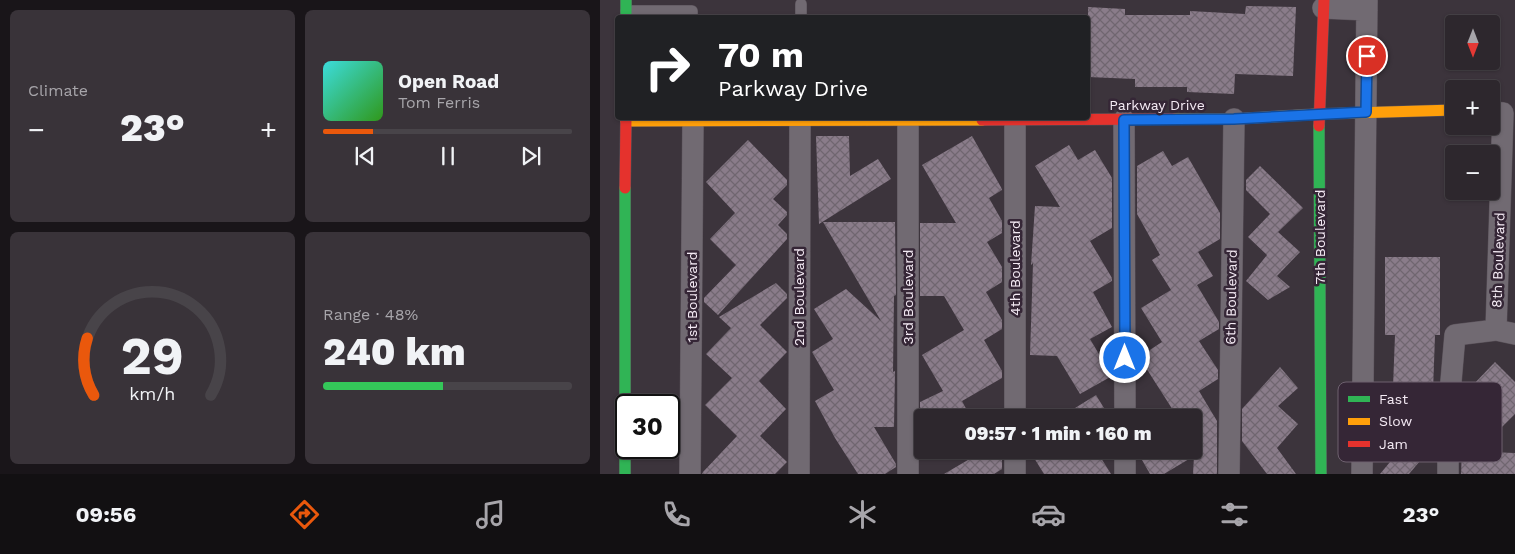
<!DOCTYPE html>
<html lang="en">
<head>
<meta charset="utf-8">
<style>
	:root { --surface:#2d272d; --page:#393339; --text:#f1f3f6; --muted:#a7a5aa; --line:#484449; --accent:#ea580c }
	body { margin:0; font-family:"Work Sans",sans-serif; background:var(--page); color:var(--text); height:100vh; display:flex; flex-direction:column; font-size:19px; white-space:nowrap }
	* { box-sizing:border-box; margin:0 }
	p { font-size:16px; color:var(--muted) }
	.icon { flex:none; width:28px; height:28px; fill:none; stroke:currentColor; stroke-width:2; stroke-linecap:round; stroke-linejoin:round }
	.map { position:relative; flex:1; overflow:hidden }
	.drawer { display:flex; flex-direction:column; gap:10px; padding:10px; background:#191519; width:600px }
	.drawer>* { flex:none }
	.top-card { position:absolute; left:15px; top:15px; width:475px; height:105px; border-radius:5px; box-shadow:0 1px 4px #0004,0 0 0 1px var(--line); background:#202124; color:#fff; overflow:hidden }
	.needle { width:32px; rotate:180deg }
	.controls { position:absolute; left:845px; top:15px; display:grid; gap:10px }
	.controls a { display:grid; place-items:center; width:55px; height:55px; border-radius:5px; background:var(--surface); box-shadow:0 1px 4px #0004,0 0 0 1px var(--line); font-size:25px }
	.speed { position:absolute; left:15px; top:394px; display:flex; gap:10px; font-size:25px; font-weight:700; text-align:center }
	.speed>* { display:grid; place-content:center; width:65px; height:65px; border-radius:50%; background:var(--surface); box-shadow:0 1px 4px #0004,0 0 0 1px var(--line); line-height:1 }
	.speed .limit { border:2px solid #111; border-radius:8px; background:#fff; color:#111 }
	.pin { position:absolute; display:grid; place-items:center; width:42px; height:42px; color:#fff; margin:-21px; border:2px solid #fff; border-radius:50%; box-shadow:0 1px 5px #0007 }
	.me { position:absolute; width:55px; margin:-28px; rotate:0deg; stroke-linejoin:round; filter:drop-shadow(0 0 4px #0008) }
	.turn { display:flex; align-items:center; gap:18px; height:105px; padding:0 20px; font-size:22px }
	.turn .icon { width:65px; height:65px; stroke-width:2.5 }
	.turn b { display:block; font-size:35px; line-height:42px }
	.big { font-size:38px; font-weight:800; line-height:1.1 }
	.drawer .card { flex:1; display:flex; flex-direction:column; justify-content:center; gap:8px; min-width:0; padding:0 18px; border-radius:8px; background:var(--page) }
	.drawer .dial { align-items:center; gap:0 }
	.dial svg { height:130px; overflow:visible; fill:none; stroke:var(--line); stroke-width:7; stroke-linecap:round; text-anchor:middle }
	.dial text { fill:var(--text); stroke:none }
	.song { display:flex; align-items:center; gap:15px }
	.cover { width:60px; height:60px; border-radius:8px; background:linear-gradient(135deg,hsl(180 70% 55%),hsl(110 70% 35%)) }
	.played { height:5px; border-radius:2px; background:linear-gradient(90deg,var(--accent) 20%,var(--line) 20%) }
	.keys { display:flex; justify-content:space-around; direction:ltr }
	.heat { display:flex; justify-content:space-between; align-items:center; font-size:28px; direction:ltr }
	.charge { height:8px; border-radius:4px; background:linear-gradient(90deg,#34c759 48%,var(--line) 0) }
	.drawer .tiles { flex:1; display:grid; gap:10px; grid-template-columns:repeat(2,1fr) }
	.trip { position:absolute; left:314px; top:409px; width:288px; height:50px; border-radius:5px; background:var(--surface); box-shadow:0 1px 4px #0004,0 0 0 1px var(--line); font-weight:800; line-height:50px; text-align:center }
	.tab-bar { display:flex; height:80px; justify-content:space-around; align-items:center; background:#121012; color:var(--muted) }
	.tab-bar .icon { width:35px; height:35px }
	.tab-bar .active { color:var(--accent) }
	.tab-bar b { font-size:22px; color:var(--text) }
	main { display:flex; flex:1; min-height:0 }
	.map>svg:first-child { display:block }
</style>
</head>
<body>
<main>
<section class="drawer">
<div class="tiles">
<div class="card"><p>Climate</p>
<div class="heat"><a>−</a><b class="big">23°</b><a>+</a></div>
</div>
<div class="card">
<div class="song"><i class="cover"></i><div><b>Open Road</b><p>Tom Ferris</p></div></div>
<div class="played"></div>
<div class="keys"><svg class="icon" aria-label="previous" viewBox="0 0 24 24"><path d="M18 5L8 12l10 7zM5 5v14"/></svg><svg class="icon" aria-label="pause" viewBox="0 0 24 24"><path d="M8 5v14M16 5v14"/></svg><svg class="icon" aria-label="next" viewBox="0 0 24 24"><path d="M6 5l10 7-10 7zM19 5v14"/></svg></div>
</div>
<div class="card dial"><svg viewBox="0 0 100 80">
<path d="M14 69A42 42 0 1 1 86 69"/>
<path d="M14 69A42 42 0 0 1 10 34" stroke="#ea580c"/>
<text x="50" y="56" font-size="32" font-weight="700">29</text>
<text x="50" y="72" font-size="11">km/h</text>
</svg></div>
<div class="card"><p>Range · 48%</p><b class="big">240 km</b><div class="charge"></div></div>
</div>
</section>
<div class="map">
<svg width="915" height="474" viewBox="0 0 915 474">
	<defs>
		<pattern id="building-cross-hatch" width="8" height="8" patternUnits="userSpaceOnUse" patternTransform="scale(1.25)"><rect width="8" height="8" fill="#8a7c8a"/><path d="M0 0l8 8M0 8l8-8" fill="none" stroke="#706670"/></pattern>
	</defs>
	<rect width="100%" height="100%" fill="#3c343c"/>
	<path fill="url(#building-cross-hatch)" d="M646,6l50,1 -3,69 -58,-2 -1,20 -47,-2v-5h-52v-8l-47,-2v-70l37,2v6h65v-4l55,3z
		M216,136h33l1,40 28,-17 13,20 -72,45z
		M372,136l30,53v1l-13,8 13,23v12l-15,9 15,25v15l-16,10 16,28v9l-18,11 18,31v7l-40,23 9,17h-45l-6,-11v-5l23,-11 -21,-36 42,-25 -20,-34h-24v-73h36l-34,-58z
		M148,140l39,40v5l-14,14 14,13v3l-9,10 9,9v5l-69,76 -14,-13v-4l32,-33 -26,-26 25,-26 -29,-31z
		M469,145l9,15 17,-10 17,28v50l-22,13 22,37v3l-19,11 19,35 -22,12 22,37 -32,18 -23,-38 -27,-1 3,-92 -2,2 4,-59 25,1 -25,-41z
		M563,151l9,15 16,-9 32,56v26l-22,13 15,24 -16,9 22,37v7l-20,12 19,29v9l-19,12 18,30v53h-24l1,-18 -30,18h-14l-12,-21v-3h58l-4,-6v-26h2h-16l-39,-61 23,-15 -21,-34 30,-18 -19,-30 8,-5 -23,-41v-48z
		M660,166l43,42 -25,24 22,20 -23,24 13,11 -22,13 -22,-19 21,-26 -19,-18 22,-23 -24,-24v-10z
		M223,222h72l1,73 -2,1 -1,76 2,-1 -1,56h-20l22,37v3l-11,7h-27l-23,-36 -20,-37 19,-11 -22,-38 21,-13 -19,-30 32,-20 35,32z
		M785,257h55v78h-5l-4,113 -22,26h-29l50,-60 -38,-1 3,-78h-10z
		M176,283l11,11v4l-27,27 27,27 -28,29 27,28 -26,27 27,26 -12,12h-73l1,-2 34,-36 -32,-31 27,-27 -26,-24 25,-26 -12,-11z
		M895,362l20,20v32l-20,20 -24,-23 12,-13 -12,-11z
		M680,367l18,21 -20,18 20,18 -21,24 19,26h-29l-25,-33v-32z
		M496,395l14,23h-51z
		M385,450h17v19l-8,5h-50z
		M428,450h68l15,24h-67l-13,-21 -3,2z
		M862,451l53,2v21h-54z"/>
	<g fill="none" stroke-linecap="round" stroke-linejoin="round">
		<defs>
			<path id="lane" d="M26,11h66v7
				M201,18v-14"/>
			<path id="street" d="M723,8l44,2
				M891,112l12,1 -7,217
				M415,119v299
				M308,120v354
				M524,120l1,298
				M415,450v24
				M525,450v24
				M90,474l3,-354
				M199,474l1,-354
				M629,474l5,-355
				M762,474l5,-474
				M848,474v-58l7,-81 41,-5 19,4"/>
			<path id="fast" d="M26,0v18
				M719,126l2,348
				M25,474v-286"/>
			<path id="slow" d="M574,119h60l85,-5 135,-4
				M26,121l356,-1"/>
			<path id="jam" d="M382,120l192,-1
				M719,126l5,-126
				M25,188l1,-70"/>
		</defs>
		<use href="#lane" stroke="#5a525a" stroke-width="12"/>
		<use href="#street" stroke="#5a525a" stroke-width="22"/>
		<use href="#fast" stroke="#5a525a" stroke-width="12"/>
		<use href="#slow" stroke="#5a525a" stroke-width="12"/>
		<use href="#jam" stroke="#5a525a" stroke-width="12"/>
		<use href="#lane" stroke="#716a72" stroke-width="11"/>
		<use href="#street" stroke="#716a72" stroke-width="21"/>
		<use href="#fast" stroke="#30b455" stroke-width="11"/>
		<use href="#slow" stroke="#ff9f0a" stroke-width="11"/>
		<use href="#jam" stroke="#e5322d" stroke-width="11"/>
	</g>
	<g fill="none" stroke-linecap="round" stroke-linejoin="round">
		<defs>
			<path id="route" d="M525,358l-1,-238 110,-1 132,-7 1,-56"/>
		</defs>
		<use href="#route" stroke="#114b97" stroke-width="12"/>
		<use href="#route" stroke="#1a73e8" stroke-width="9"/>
	</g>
	<g text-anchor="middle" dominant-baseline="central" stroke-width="5" stroke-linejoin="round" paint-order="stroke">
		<g font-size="14" fill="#f4eaf4" stroke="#352636">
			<text x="557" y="105">Parkway Drive</text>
			<text transform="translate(720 237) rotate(-90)">7th Boulevard</text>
			<text transform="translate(898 260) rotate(-88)">8th Boulevard</text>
			<text transform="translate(415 268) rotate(-90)">4th Boulevard</text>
			<text transform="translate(92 297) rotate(-90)">1st Boulevard</text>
			<text transform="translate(199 297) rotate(-90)">2nd Boulevard</text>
			<text transform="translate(308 297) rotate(-90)">3rd Boulevard</text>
			<text transform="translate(631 297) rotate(-89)">6th Boulevard</text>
		</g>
	</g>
	<rect x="738" y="382" width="164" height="80" rx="8" fill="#352636" stroke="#6e616f" stroke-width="1"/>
	<rect x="748" y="396" width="22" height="6" fill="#30b455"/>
	<rect x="748" y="418" width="22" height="7" fill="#ff9f0a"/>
	<rect x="748" y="441" width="22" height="6" fill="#e5322d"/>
	<g font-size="14" fill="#f4eaf4">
		<text x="779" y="404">Fast</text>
		<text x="779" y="426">Slow</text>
		<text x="779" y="449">Jam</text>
	</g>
</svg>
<div class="controls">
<a><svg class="needle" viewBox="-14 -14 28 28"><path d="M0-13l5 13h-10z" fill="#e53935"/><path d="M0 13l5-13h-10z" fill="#a7a5aa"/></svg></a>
<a>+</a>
<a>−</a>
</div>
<div class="speed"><div class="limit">30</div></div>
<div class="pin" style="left:767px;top:56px;background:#d93025"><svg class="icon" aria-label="arrive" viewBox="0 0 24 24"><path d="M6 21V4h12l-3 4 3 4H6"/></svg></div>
<svg class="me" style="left:525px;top:358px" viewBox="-20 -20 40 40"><circle r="17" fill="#1a73e8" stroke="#fff" stroke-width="3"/><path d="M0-11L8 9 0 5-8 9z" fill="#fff"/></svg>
<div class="trip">09:57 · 1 min · 160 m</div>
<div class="top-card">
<div class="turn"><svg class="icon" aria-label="right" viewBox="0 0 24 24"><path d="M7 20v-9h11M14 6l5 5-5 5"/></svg><div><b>70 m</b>Parkway Drive</div></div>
</div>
</div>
</main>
<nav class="tab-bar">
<b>09:56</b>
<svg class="icon active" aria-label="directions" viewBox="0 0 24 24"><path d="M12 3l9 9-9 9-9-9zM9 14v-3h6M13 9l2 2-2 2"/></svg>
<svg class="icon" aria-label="music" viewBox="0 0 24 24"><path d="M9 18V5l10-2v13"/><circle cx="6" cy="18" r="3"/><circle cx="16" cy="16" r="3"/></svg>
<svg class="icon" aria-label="phone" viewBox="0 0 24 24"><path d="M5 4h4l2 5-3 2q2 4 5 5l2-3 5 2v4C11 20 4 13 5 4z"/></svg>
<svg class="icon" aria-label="climate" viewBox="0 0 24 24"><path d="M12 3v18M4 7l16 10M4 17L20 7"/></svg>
<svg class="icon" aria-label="car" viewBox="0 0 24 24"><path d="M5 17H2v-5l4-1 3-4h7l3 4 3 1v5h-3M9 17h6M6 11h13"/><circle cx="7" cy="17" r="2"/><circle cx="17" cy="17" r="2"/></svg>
<svg class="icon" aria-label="filters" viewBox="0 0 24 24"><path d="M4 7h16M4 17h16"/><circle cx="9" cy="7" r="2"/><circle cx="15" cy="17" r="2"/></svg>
<b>23°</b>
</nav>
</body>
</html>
